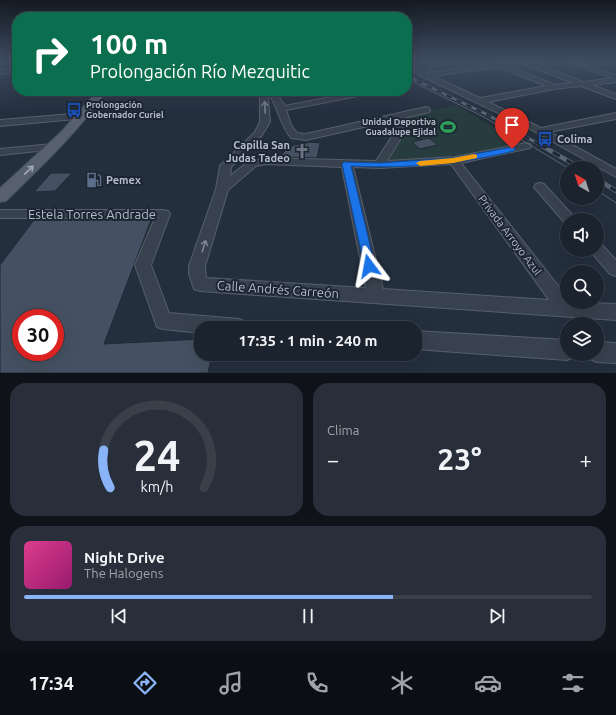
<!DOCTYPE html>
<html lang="es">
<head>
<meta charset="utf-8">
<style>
	:root { --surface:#1b232e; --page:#282f3a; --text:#f1f3f6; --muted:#a0a4aa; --line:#39404a; --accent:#8ab4f8 }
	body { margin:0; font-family:Ubuntu,sans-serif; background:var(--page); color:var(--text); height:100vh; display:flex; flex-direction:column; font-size:15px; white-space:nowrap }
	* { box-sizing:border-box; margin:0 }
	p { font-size:13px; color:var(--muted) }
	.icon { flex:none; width:22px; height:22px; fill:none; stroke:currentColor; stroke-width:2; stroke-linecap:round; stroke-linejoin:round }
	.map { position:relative; height:373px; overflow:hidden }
	.details { display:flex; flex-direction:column; gap:10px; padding:10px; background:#0f1319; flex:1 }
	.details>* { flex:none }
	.guide { position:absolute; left:12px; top:12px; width:400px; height:84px; border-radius:16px; box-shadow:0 4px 16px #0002,0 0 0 1px var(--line); background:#0b6e4f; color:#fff; overflow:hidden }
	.needle { width:26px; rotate:321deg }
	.buttons { position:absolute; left:560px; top:161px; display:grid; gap:8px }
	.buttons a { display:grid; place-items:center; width:44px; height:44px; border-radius:50%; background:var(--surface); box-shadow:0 4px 16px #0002,0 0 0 1px var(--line); font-size:20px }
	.speed { position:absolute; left:12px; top:309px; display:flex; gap:8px; font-size:20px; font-weight:700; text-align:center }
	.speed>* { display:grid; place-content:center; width:52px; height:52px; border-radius:50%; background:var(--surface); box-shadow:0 4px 16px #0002,0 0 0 1px var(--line); line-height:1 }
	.speed .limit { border:6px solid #d22; background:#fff; color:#111 }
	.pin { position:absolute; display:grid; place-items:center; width:34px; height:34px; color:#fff; margin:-41px -17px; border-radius:50% 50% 50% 0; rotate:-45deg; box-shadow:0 0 4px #0007 }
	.pin .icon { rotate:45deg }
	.me { position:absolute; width:44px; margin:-22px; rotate:347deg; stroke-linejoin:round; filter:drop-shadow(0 0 3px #0008) }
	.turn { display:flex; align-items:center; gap:14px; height:84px; padding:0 12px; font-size:18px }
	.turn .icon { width:52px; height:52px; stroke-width:2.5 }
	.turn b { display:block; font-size:28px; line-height:34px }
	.big { font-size:30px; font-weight:700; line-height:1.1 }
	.details .card { flex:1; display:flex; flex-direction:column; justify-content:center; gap:6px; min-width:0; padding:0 14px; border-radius:16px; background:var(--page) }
	.details .dial { align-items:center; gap:0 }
	.dial svg { height:104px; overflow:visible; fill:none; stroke:var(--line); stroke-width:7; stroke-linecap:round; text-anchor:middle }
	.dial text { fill:var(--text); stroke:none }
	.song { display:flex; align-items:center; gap:12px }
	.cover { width:48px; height:48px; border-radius:6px; background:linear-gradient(135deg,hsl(330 70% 55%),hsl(320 70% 35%)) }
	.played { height:4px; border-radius:2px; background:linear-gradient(90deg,var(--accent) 65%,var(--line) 65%) }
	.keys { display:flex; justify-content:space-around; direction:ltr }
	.heat { display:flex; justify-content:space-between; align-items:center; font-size:22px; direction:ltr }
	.details .tiles { flex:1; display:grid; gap:10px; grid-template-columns:1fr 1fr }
	.card:last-child { grid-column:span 2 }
	.trip { position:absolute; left:194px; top:321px; width:228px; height:40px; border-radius:16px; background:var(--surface); box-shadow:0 4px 16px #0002,0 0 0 1px var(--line); font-weight:700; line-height:40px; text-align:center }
	.tab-bar { display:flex; height:64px; justify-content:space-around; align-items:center; background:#0b0e12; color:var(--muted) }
	.tab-bar .icon { width:28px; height:28px }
	.tab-bar .current { color:var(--accent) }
	.tab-bar b { font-size:18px; color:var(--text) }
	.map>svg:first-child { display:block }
</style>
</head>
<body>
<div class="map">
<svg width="616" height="373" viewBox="0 0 616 373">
	<rect width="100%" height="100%" fill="#242f3e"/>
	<path fill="#263c3f" d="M456,105l67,39 -70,14 -65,3 14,-23 4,-22z"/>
	<path fill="#455162" stroke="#1f2835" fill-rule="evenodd" d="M429,138l9,7 -18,4 -8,-7z
		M311,142l9,1 -3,15 -38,-1 8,-8 7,-4z
		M51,173h21l-17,18 -21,1z
		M34,220h117l-47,124 97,-5v15h11l-4,19h-208v-108zM21,318h34v34h-34z"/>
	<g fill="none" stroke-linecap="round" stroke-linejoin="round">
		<defs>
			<path id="minor" d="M517,62h20l-1,1 47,19 30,-4 -44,-15 -1,-1h8l40,13v7l-24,3 24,9v5l-35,-13 -27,3 -66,13 53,26 75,-15v6l-67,13 67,37v8l-95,-53 -114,-55v-4l18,8zM527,65l46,18 -18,2 -47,-19zM499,67l47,19 -66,12 -48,-22z
				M17,68v4l-17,2v-4z
				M258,91h8l2,6 2,25 -8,13 -31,32 -1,9 18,-14 18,-4 110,3 15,-23 4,-18 -89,20 -15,-2c-12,-15 -13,-32 -24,-47h8l10,15 76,-15h16l-4,2 -87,17 5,15 6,8 9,1 120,-27 3,1 1,2 -1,2 -25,6 -3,20 -14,23 68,-4 71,-14 4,1 1,2 -1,2 -69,15 106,134v5l49,2v16l-416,-29 -6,-2 -5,-15v-8l27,-77 4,-23 35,-34 5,-10v-25zM266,164l76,3 24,121 -160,-10 -1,-12 23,-76 28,-24zM451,164l98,136 -166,-11 -30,-122 26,1z
				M84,113l4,3 -1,2 -87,8v-6z
				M53,144l4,1 1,2 -1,2 -57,6v-6z
				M540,183l4,1 33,36h-10v4l-2,-1 -31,-36 2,-3z
				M0,210h163l5,1 2,3 -19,51 18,48 70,6 7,3 2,6h-47v5l-38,-4 -6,-2 -22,-62 20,-47h-155z
				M597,243l5,2 14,15v16l-6,-2 -18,-21 -2,-3h7z
				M415,331l152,9v14h8l-1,3 -7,3 -152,-11z
				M597,342l19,1v20l-19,-1 -7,-3 -2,-5h9z"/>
			<path id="major" d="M97,91h10c-29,41 -65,75 -101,110l-6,1v-14l62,-57z"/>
		</defs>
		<use href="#minor" stroke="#565f6c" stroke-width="2"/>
		<use href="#major" stroke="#414a57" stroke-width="2"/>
		<use href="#minor" fill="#38414e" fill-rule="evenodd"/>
		<use href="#major" fill="#56606e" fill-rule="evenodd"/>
		<path stroke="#5a6575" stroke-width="1" d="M407,79l77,38 84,51
			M597,190l19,13"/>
		<defs>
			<path id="rail-far1" d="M407,76l81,39 52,30"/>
			<path id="rail" d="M539,144l41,24
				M597,179l19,12"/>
		</defs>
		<use href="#rail-far1" stroke="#5a6575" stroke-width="3"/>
		<use href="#rail" stroke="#5a6575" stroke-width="4.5"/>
		<use href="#rail-far1" stroke="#1d2633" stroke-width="2" stroke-dasharray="5.5" stroke-linecap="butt"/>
		<use href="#rail" stroke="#1d2633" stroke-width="3" stroke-dasharray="8" stroke-linecap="butt"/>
	</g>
	<defs><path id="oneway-shaft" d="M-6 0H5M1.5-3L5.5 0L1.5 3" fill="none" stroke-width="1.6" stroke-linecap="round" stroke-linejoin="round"/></defs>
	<g stroke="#7c8592">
		<use href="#oneway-shaft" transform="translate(265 107) rotate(-92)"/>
		<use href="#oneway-shaft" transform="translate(204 246) rotate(-72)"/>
	</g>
	<use stroke="#a1aab7" href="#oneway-shaft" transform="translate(29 170) rotate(-43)"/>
	<linearGradient id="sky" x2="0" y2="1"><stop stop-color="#141a22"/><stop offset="0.54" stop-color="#3f4d63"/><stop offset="1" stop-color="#3f4d63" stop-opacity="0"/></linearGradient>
	<rect width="616" height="114" fill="url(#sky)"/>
	<path fill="#1a73e8" stroke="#114b97" d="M512,147l4,2 -2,2c-53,13 -108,18 -163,15l24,100 -1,3 -5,2 -4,-2 -23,-105 2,-2 35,1 74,-5z"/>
	<path fill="#f59e0b" d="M474,154l3,1v3l-24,5 -33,3 -4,-3 4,-2 33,-3z"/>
	<defs>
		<symbol id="bus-bare" viewBox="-9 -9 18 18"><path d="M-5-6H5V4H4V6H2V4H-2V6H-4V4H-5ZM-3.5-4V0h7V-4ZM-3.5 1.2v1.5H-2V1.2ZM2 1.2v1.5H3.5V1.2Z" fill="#1a4fb4" stroke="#1d2633" stroke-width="2.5" paint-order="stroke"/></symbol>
		<symbol id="stadium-bare" viewBox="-9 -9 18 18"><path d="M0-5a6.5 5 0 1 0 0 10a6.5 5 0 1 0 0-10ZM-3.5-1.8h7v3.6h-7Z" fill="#2e9e5b" stroke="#1d2633" stroke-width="2.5" paint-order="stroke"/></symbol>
		<symbol id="church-bare" viewBox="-9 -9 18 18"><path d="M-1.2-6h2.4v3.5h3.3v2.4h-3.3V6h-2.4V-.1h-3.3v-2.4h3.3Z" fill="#6b7280" stroke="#1d2633" stroke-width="2.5" paint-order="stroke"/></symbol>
		<symbol id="fuel-bare" viewBox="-9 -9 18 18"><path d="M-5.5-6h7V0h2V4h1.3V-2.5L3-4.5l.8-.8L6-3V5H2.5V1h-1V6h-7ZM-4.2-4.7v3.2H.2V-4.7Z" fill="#5c6f8a" stroke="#1d2633" stroke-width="2.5" paint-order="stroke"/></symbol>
	</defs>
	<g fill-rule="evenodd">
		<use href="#bus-bare" x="63" y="99" width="22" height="22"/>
		<use href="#stadium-bare" x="437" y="116" width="22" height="22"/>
		<use href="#bus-bare" x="534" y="128" width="22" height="22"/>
		<use href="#church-bare" x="291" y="140" width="22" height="22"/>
		<use href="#fuel-bare" x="83" y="169" width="22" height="22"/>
	</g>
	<g text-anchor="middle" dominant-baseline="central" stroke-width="4" stroke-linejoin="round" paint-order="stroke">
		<g font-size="9" font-weight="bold" fill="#b4bcc9" stroke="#1d2633" text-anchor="start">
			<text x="86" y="105">Prolongación<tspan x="86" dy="10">Gobernador Curiel</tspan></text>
			<text x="436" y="122" text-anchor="end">Unidad Deportiva<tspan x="436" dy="10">Guadalupe Ejidal</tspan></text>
		</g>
		<g font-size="11" font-weight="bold" fill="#b4bcc9" stroke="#1d2633" text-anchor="start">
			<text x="557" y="139">Colima</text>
			<text x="290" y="145" text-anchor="end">Capilla San<tspan x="290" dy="13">Judas Tadeo</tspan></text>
			<text x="106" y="180">Pemex</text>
		</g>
		<g font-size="11" fill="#b4bcc9" stroke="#1d2633">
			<text transform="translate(510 235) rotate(53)">Privada Arroyo Azul</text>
		</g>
		<g font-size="13" fill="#b4bcc9" stroke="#1d2633">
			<text x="92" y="214">Estela Torres Andrade</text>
			<text transform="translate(278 289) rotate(4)">Calle Andrés Carreón</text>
		</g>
	</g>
</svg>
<div class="buttons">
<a><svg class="needle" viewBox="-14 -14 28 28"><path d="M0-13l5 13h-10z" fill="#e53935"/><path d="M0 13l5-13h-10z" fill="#a0a4aa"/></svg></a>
<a><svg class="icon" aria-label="sound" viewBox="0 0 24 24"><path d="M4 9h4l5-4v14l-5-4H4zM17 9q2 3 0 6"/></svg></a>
<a><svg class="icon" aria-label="search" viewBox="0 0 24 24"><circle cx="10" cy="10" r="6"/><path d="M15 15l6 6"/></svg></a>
<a><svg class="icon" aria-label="layers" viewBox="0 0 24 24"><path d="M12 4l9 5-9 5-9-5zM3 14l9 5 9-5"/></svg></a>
</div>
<div class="speed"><div class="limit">30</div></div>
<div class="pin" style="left:512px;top:149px;background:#d93025"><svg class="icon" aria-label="arrive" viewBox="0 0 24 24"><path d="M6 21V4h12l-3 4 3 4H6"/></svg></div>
<svg class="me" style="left:369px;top:266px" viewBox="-20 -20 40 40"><path d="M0-17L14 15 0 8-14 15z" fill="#1a73e8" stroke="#fff" stroke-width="4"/></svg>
<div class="trip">17:35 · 1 min · 240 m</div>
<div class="guide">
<div class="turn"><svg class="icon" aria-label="right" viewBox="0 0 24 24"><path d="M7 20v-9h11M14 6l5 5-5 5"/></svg><div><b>100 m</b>Prolongación Río Mezquitic</div></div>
</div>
</div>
<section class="details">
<div class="tiles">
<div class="card dial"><svg viewBox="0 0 100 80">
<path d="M14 69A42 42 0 1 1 86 69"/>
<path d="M14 69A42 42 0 0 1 9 40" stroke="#8ab4f8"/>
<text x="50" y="56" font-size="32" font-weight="700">24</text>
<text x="50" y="72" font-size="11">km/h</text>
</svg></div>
<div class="card"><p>Clima</p>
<div class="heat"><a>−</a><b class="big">23°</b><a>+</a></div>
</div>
<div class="card">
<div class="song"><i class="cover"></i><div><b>Night Drive</b><p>The Halogens</p></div></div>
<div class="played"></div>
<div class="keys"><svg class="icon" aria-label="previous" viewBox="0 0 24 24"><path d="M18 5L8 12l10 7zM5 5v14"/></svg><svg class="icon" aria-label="pause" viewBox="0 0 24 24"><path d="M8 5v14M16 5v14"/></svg><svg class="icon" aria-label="next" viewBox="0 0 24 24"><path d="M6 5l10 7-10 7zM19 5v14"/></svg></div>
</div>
</div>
</section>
<nav class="tab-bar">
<b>17:34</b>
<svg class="icon current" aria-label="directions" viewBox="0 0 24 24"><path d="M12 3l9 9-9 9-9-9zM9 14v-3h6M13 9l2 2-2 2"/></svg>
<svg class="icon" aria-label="music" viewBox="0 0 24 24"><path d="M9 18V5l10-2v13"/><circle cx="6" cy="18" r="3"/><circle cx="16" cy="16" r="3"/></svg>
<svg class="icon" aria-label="phone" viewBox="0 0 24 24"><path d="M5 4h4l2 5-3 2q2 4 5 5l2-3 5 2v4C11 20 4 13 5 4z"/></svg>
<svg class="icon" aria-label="climate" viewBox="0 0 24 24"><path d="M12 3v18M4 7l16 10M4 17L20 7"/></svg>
<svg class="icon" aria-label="car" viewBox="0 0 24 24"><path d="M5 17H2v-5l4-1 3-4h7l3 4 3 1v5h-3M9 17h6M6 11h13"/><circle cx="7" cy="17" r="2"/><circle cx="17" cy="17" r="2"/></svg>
<svg class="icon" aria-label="filters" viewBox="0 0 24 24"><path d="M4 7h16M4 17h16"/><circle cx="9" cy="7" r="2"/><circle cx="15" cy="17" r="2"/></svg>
</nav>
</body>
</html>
